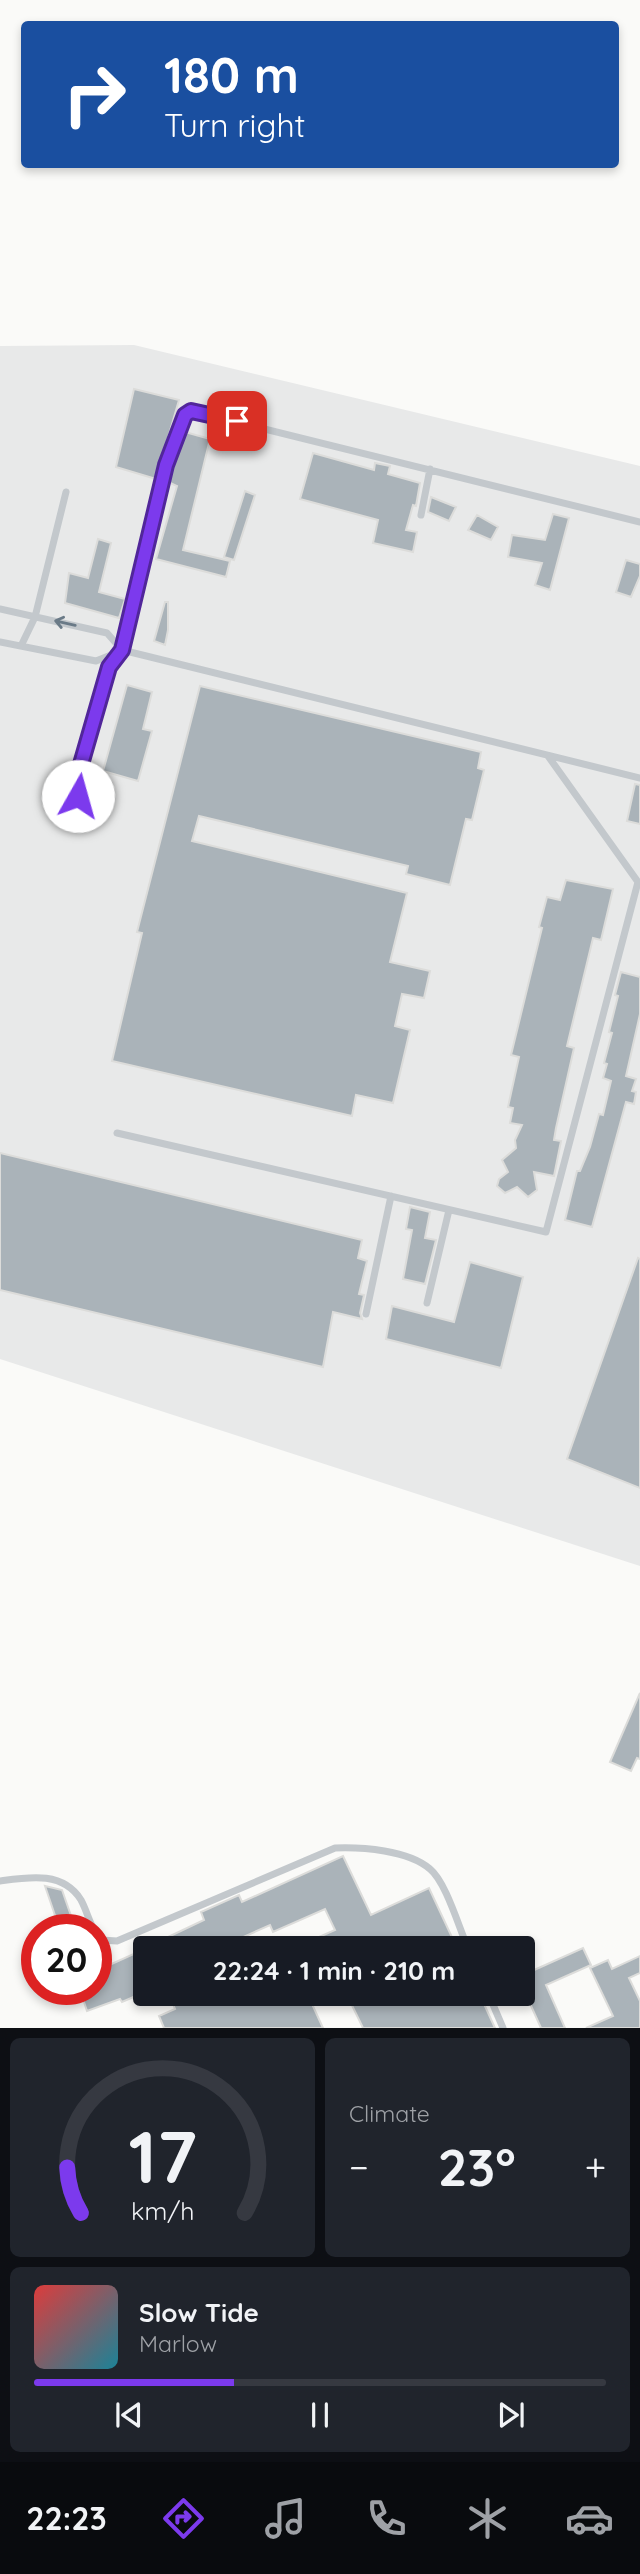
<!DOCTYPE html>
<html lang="en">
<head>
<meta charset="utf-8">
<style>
	:root { --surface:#171b24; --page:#20242c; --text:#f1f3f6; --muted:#9ea1a6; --line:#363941; --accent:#7c3aed }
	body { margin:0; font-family:Quicksand,sans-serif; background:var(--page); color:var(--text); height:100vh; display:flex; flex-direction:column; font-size:26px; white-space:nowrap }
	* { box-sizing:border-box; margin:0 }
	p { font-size:23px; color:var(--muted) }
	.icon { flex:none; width:38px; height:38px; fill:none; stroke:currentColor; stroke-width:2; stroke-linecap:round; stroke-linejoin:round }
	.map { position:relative; height:2028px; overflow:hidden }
	.details { display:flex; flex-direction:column; gap:10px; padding:10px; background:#0d0f14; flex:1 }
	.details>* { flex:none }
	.guide { position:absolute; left:21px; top:21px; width:598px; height:147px; border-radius:7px; box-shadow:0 4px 10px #0003; background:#1a4fa0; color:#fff; overflow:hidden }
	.speed { position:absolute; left:21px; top:1914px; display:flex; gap:14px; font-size:35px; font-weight:700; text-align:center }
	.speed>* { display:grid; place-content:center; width:91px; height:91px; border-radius:50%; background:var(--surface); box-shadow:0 4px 10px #0003; line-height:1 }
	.speed .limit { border:10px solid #d22; background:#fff; color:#111 }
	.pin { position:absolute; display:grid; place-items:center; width:60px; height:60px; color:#fff; margin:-30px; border-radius:14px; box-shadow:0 4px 10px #0006 }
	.me { position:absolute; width:77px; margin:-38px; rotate:7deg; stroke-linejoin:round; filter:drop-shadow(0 0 5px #0008) }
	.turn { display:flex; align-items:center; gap:24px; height:147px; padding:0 28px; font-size:32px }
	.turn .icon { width:91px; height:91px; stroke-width:2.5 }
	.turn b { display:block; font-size:49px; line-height:60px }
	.big { font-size:52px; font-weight:700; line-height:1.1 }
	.details .widget { flex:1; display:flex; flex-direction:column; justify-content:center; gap:10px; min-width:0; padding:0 24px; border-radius:10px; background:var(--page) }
	.details .dial { align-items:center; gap:0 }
	.dial svg { height:182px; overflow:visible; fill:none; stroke:var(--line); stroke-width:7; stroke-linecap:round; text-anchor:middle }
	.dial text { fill:var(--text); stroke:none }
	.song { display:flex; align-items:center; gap:21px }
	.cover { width:84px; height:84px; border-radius:10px; background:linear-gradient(135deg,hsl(0 70% 55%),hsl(190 70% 35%)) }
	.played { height:7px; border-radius:4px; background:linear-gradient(90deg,var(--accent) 35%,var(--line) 35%) }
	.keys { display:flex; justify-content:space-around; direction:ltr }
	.heat { display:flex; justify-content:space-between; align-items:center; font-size:38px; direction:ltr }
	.details .tiles { flex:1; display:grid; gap:10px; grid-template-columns:1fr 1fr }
	.widget:last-child { grid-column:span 2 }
	.trip { position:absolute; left:133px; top:1936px; width:402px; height:70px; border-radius:7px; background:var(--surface); box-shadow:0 4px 10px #0003; font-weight:700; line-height:70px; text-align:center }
	.menu { display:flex; height:112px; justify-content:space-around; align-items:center; background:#090b0e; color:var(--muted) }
	.menu .icon { width:49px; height:49px }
	.menu .on { color:var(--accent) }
	.menu b { font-size:32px; color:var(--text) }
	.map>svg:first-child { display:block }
</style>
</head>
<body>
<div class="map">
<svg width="640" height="2028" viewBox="0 0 640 2028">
	<rect width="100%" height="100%" fill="#fafaf8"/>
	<path fill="#e8e9e9" d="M134,345l506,121v1100l-640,-207v-1013z"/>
	<path fill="#aab3b9" stroke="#dcdcda" stroke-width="2" d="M134,389l45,11 -23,79 -40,-12z
		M185,432l25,7 -27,111 47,11 -4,16 -70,-18 21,-73 -9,-4z
		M313,453l61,17 1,-7 15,3 -2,8 32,9 -4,23 -3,-1 -7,25 11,2 -4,20 -40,-9 5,-23 -78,-21z
		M245,491l10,4 -21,65 -10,-3z
		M431,497l25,10 -7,14 -21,-9z
		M553,514l16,4 -19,72 -15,-5 7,-22 -34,-6 4,-22 33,5z
		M477,515l21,12 -7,13 -23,-10z
		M98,539l13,4 -12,49 26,7 -6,19 -54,-15 4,-30 19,5z
		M626,560l14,4v12l-9,21 -15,-5z
		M165,602h3v28l-3,15 -11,-4z
		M127,685l25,7 -9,37 9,2 -14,50 -35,-10z
		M200,686l281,66 -3,16 6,2 -12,50 -6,-1 -16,66 -44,-11 2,-8 -209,-50 -7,25 215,52 -17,69 40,9 -6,27 -22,-4 -7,32 15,4 -17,73 -37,-8 -4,21 -240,-55 30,-128 -5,-1z
		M635,784l5,1v39l-13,-3z
		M566,880l47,9 -12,51 -8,-2 -26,108 7,2 -18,80 -2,12 7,1 -7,35 -20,-4 3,18 -9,7 -11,-10 -12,6 -8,-7 2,-7 9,-7 -6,-12 14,-12 -1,-8 7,-15 -12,-2 3,-15 -5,-1 11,-50 -8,-2 31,-127 -3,-1 8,-30 13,3z
		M621,972l19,5v37l-14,62 10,3 -4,12 4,1 -2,12 -8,-2 -34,125 -27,-7 12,-49h3l10,-24 9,-33 4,1 8,-34 -8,-3 4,-14 -3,-1 8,-30 -3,-1 9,-36 -3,-1z
		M0,1153l362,87 -4,18 9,3 -8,33 5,1 -4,18 2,6 -29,-7 -10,55 -323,-77z
		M410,1207l20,5 -5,26 11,2 -11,44 -22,-5 9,-49 -6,-1z
		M638,1258l2,1v229l-73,-29z
		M470,1262l53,15 -22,91 -115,-29 6,-33 62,16z
		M640,1693v66l-3,-1 -6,13 -21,-9z
		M343,1856l28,59 58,-27 28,60h-133l-5,-11 16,-7 -10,-21 -52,23 -3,-7 -51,23h-74l59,-28 -3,-8 38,-17 3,7z
		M45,1886l17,4 14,40h-16z
		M583,1948l8,17 -45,20 19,43h-24l-18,-40v-13z
		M138,1952l7,16v24l-23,10 -2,-3 -33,12 -7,-21h16v-19z
		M640,1956v17l-11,5 11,23v27h-54l27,-12 -23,-48 18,-8 4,9z
		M184,1993h123l16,35h-159l-5,-12 16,-7 -4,-10z
		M346,1993h133l16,35h-132z"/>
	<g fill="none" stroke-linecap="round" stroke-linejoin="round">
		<path stroke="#c3c8cc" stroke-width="7" d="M421,515l9,-46
			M0,609l107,24 15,17 518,128
			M0,642l96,19 25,-10
			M21,646l14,-29 31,-125
			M91,805l-13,-9 -3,-11 34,-118 13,-17 44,-185 19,-50 7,-4 448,111
			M117,1133l429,99 92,-350 -90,-126
			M427,1303l22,-93
			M366,1314l25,-118
			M0,1881c29,-4 63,-10 81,19 5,9 8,21 13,30
			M96,1933l5,7 16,1 218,-93c27,-1 73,2 95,21 16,13 29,59 38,79
			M488,1993l15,35"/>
	</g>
	<defs><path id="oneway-shaft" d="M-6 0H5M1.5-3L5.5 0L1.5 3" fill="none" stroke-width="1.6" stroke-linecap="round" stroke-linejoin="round" transform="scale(1.75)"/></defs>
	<use stroke="#6a7a87" href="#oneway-shaft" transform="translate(65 623) rotate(-167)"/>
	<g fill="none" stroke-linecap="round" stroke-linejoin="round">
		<defs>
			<path id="route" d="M78,796l-3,-11 34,-118 13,-17 44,-185 19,-50 6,-4 46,10"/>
		</defs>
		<use href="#route" stroke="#51269a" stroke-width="18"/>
		<use href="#route" stroke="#7c3aed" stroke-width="12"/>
	</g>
</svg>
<div class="speed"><div class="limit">20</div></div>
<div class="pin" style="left:237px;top:421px;background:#d93025"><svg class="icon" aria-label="arrive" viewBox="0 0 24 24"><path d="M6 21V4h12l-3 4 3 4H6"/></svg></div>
<svg class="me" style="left:78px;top:796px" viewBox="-20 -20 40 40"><circle r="19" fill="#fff"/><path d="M0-13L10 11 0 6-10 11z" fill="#7c3aed"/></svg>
<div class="trip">22:24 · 1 min · 210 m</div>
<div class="guide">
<div class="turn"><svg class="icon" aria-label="right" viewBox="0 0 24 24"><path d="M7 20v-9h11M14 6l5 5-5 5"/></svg><div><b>180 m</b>Turn right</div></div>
</div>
</div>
<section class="details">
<div class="tiles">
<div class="widget dial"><svg viewBox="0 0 100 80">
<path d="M14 69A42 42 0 1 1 86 69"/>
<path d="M14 69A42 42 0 0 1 8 49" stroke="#7c3aed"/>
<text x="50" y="56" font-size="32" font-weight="700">17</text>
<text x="50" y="72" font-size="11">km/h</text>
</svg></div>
<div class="widget"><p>Climate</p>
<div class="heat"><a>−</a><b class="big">23°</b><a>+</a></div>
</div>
<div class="widget">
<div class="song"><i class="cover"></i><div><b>Slow Tide</b><p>Marlow</p></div></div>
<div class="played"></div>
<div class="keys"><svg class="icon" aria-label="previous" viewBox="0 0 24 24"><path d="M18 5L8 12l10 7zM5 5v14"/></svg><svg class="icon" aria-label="pause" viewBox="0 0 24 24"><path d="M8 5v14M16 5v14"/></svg><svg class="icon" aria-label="next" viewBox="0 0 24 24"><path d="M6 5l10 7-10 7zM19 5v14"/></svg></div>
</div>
</div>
</section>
<nav class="menu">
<b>22:23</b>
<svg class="icon on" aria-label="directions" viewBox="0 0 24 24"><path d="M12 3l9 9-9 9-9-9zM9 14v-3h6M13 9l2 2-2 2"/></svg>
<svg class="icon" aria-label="music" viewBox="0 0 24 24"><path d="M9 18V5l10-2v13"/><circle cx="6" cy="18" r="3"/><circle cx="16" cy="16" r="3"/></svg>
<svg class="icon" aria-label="phone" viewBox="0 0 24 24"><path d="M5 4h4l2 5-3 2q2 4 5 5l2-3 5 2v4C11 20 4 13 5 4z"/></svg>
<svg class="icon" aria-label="climate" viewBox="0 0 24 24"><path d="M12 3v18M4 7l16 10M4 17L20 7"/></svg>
<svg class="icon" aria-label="car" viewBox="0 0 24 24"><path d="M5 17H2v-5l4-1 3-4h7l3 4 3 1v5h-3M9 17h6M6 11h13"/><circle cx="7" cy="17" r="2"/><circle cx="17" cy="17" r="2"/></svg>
</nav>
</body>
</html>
